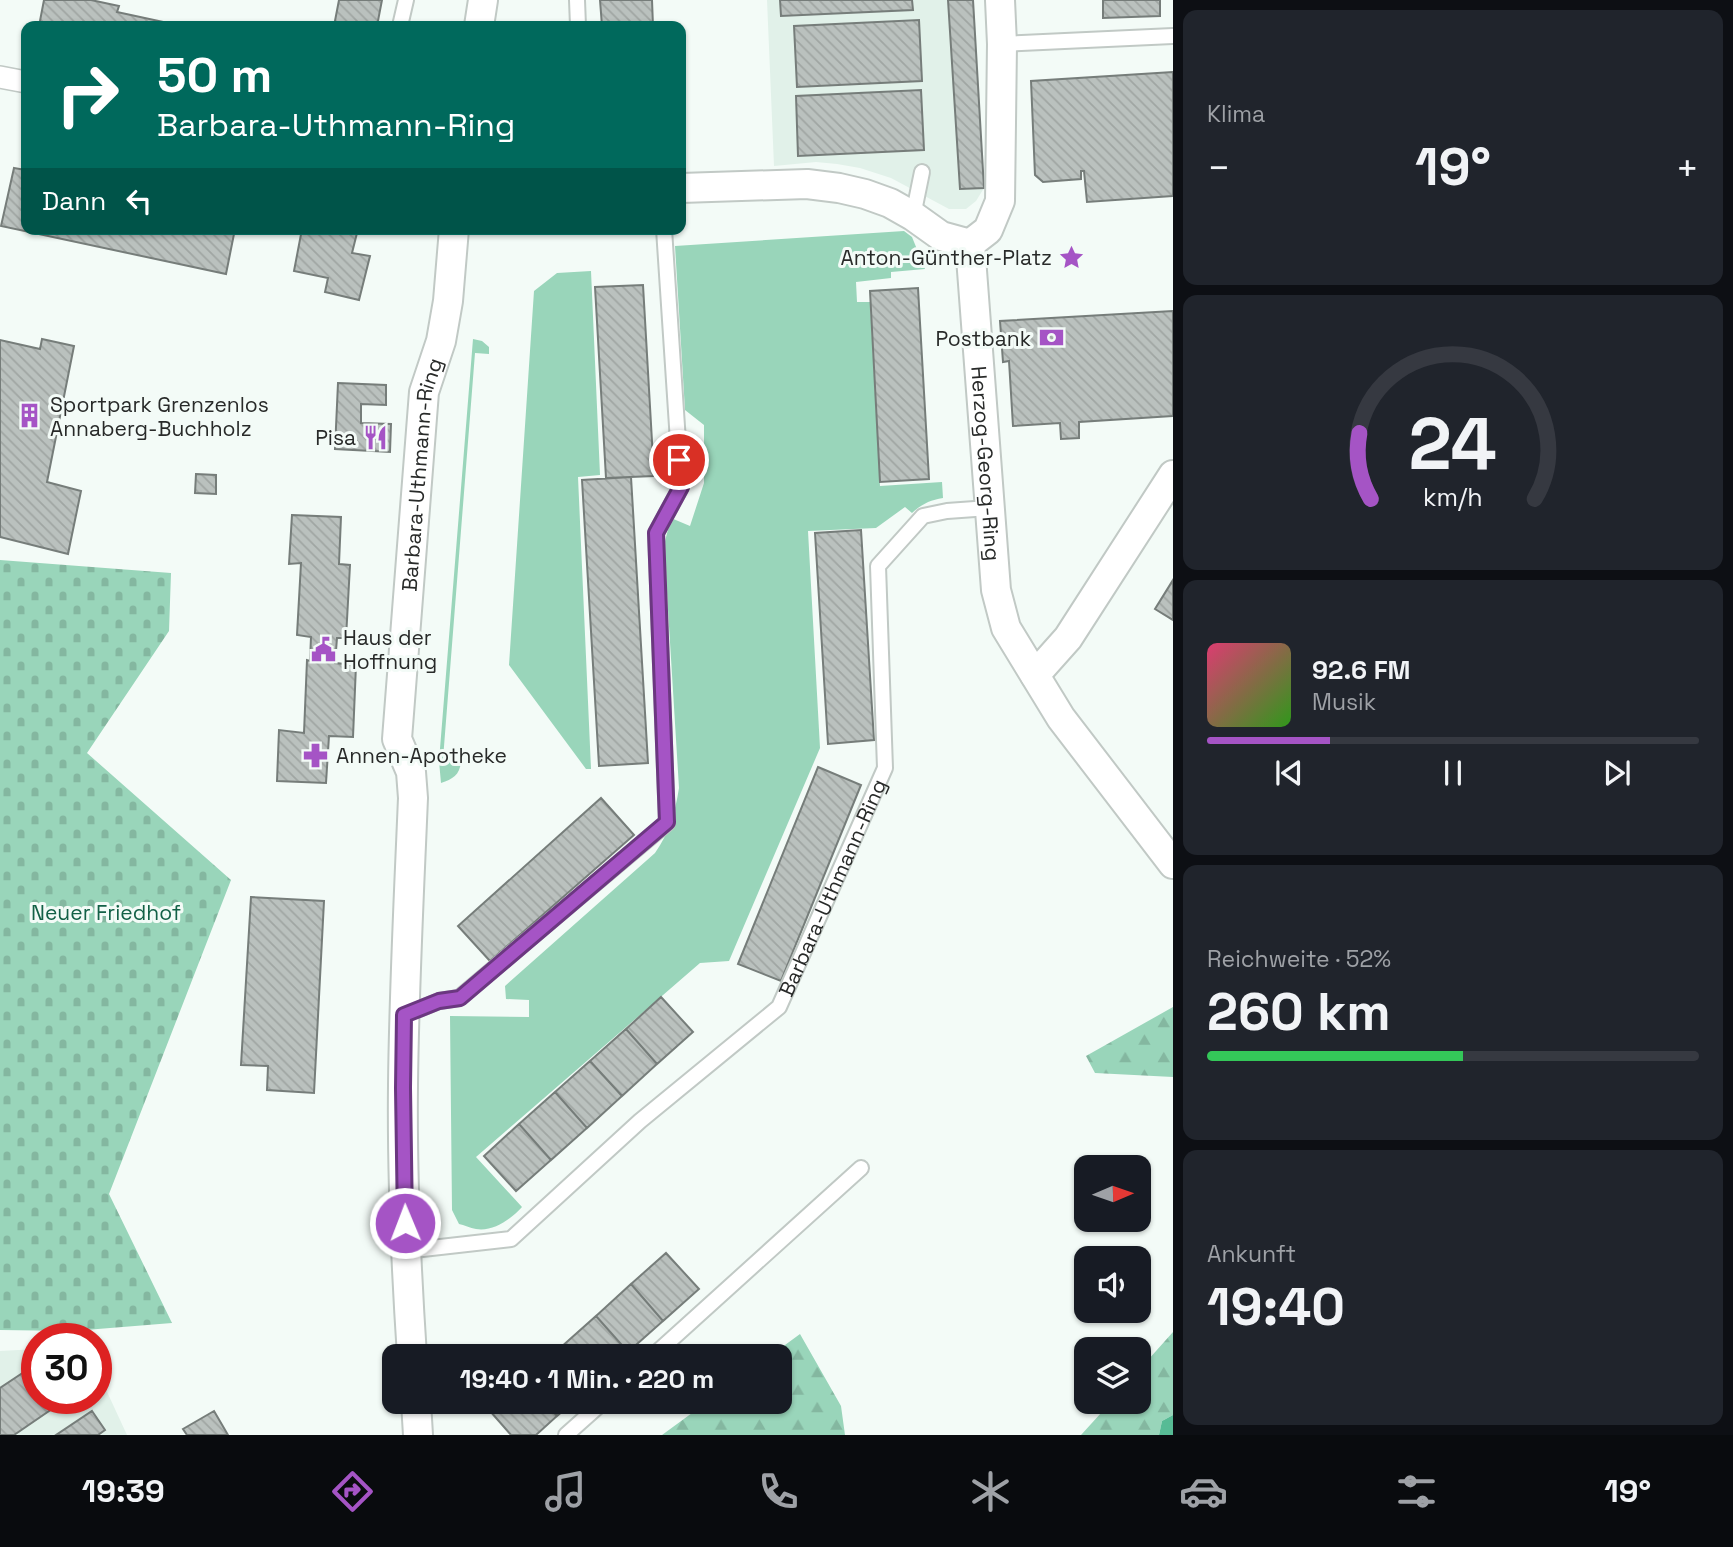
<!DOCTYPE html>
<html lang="de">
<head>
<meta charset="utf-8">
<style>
	:root { --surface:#171b24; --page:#20242c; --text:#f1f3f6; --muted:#9ea1a6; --line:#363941; --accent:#a554c5 }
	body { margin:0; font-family:"Space Grotesk",sans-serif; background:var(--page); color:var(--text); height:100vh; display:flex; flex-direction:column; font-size:26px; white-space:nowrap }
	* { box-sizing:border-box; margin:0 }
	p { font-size:23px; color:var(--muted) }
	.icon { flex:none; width:38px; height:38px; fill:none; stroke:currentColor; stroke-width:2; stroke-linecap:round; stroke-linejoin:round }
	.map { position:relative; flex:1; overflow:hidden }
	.drawer { display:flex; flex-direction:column; gap:10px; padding:10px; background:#0d0f14; width:560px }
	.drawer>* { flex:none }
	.hud { position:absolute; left:21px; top:21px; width:665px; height:214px; border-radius:14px; box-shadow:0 2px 5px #0004; background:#00695c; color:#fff; overflow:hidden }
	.needle { width:46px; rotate:88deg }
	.buttons { position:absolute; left:1074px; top:1155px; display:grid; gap:14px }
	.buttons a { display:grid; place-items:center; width:77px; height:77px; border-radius:14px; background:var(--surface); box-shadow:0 2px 5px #0004; font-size:35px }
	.speed { position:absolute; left:21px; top:1323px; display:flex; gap:14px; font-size:35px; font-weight:700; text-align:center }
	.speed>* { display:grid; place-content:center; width:91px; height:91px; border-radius:50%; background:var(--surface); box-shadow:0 2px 5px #0004; line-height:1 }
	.speed .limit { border:10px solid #d22; background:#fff; color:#111 }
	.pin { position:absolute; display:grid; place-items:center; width:60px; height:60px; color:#fff; margin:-30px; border:4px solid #fff; border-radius:50%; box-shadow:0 2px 7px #0007 }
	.me { position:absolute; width:77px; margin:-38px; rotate:359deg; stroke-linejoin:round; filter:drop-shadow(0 0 5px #0008) }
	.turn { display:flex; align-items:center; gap:24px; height:147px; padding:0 21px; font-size:32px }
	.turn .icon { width:91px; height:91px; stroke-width:2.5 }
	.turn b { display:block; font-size:49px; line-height:60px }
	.then { display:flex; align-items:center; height:66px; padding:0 21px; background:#0003; gap:14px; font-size:26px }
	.big { font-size:52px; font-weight:600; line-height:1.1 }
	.drawer .widget { flex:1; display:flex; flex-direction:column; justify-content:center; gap:10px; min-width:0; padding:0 24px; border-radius:14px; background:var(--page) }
	.drawer .dial { align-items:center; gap:0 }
	.dial svg { height:182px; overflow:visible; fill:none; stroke:var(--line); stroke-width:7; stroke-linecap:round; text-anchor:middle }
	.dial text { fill:var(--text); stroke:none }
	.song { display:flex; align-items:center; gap:21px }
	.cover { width:84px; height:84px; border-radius:10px; background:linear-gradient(135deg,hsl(340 70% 55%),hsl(110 70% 35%)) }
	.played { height:7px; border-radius:4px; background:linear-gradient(90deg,var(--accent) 25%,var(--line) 25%) }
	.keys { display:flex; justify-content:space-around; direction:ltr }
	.heat { display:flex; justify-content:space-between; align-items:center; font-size:38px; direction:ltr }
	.charge { height:10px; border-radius:5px; background:linear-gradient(90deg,#34c759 52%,var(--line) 0) }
	.trip { position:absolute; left:382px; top:1344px; width:410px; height:70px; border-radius:14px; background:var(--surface); box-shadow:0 2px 5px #0004; font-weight:600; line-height:70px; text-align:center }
	.menu { display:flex; height:112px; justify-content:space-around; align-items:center; background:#090b0e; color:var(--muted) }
	.menu .icon { width:49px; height:49px }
	.menu .selected { color:var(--accent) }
	.menu b { font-size:32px; color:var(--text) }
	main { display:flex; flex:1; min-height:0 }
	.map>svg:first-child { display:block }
</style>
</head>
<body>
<main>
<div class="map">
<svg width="1173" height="1435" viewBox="0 0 1173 1435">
	<defs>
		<pattern id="forest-firs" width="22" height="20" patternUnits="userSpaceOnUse" patternTransform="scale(1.75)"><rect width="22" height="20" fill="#99d5ba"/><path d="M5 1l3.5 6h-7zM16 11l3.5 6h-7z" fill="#84b7a0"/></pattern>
		<pattern id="cemetery-stones" width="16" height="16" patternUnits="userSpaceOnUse" patternTransform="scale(1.75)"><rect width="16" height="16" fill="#99d5ba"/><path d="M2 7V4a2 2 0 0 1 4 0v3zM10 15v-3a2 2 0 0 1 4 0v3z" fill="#84b7a0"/></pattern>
		<pattern id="building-back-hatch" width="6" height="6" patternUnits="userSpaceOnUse" patternTransform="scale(1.75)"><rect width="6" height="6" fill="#bac1be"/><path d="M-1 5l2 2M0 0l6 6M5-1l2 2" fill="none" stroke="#a0a6a3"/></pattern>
	</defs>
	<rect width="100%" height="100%" fill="#f3fbf7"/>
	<path fill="#e1f1e9" d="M767,0h206l11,188 -8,13 -10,8h-17l-58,-31 -31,-10 -23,-4 -21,-2 -42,4z
		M37,1349v49h59v-30l31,67h-127v-84z"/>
	<path fill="#99d5ba" d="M904,231l8,6 13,32 -34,3v6l-35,4 1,20h13l10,184 62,-4 1,16c-13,2 -21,6 -31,15l-7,-6 -29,21 -68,3 12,217 -91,213 -29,2 -224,194 46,50c-11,12 -29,25 -46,22 -6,-1 -12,-4 -17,-5l-7,-14 -2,-194 79,1v-17l-23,-1 -1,-13 150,-133c14,-20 20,-40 24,-65l-15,-243 7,-27 19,8 14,-43v-58l-19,-15 -10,-164z
		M591,271l9,204 -22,2 13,292h-5l-77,-104 25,-374 23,-18z
		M473,339l9,2 7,6v7l-14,-1 -32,406 18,2c-1,14 -8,18 -20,22l-2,-22z"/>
	<path fill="url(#forest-firs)" d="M1173,1007v70l-78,-4 -9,-17z
		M1173,1332v83l-11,6 -3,14h-78l30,-33h28v-32z
		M800,1334l41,72 4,29h-183l45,-33h72v-46h-9z"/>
	<path fill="url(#cemetery-stones)" d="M0,560l171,13 -2,58 -82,122 144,127 -122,314 63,129 -99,8 -73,-1z"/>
	<path fill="#57bb95" d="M1173,1415v20h-14l3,-14z"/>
	<path fill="url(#building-back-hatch)" stroke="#767d7a" stroke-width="2" d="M44,0h47l28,6 -2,6 51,11 -1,3h-128z
		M339,0h43l-5,26h-43z
		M600,0h52l1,26h-51z
		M780,0h132l1,10 -132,6z
		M948,0h25l11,188 -24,1z
		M1103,0h57v16l-57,2z
		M919,20l3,61 -125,6 -3,-61z
		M1173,72v124l-86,6 -3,-31h-3v8l-38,3 -8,-7 -4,-94z
		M921,90l3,60 -126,6 -2,-60z
		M14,168l12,2v59h209l-9,45 -225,-48z
		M302,229h56l-6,24 18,3 -11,44 -34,-8 3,-14 -34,-7z
		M643,285l11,191 -48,2 -11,-191z
		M918,288l11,191 -49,3 -10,-191z
		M1173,311v105l-94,6v16l-18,1 -1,-16 -47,3 -4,-65 -6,1 -3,-41z
		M42,339l32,7 -27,136 34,9 -13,63 -68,-17v-197l40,9z
		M338,383l48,2v20l-25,-1v19l30,1 -1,28 -55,-3z
		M196,474l20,1v19l-21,-1z
		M631,477l17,286 -49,3 -17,-286z
		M292,515l49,2 -2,47 11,1 -4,73h-9l-2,25 21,2 -3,72 -24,-1 -3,47 -49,-2 2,-51 25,3 3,-73 3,1 1,-24 -14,-2 4,-72 -12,1z
		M861,530l13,210 -46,4 -13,-211z
		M1173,580v40l-18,-11z
		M818,767l43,18 -80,196 -43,-17z
		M601,798l33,37 -144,126 -32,-35z
		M251,897l73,4 -10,192 -47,-3 1,-24 -27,-1z
		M661,997l32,35 -36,32 -31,-35z
		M626,1029l31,35 -35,32 -32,-35z
		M590,1061l32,35 -35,32 -32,-36z
		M555,1092l32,36 -36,32 -32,-36z
		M519,1124l32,36 -35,31 -32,-35z
		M666,1253l33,36 -36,32 -32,-37z
		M631,1284l32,37 -35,31 -32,-36z
		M596,1316l32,36 -4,4h-56l-8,-8z
		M560,1348l8,8h-17z
		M36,1364l1,34h31l-54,37h-14v-47z
		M500,1402h45l12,14 -21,19h-25l-21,-24z
		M545,1402h28l-16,14z
		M92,1411l13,19 -7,5h-42z
		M214,1411l14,24h-41l-4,-6z"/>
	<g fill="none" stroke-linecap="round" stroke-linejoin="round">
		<defs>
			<g id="service">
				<path d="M577,0l1,26"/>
				<path d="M400,26l6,-26"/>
				<path d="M1002,44l171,-8"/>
				<path d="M913,216l9,-44"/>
				<path d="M404,1015l35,-14 20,-3 208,-175 -11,-290 25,-46 -17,-258"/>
				<path id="s1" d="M405,1251l106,-12 129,-118 139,-114 106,-239 -7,-202 45,-50 24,-5 42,-3"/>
				<path d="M653,1356l208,-188"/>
				<path d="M566,1435l37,-33"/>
			</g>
			<path id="pedestrian" d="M0,77l26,5"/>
			<g id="minor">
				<path d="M479,26l4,-26"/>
				<path d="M681,188l126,-4 32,4 26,6 25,9 23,13 28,20 29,8"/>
				<path id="s2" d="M970,244l26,346 10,38 55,90 112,146"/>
				<path d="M970,244l18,-14 12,-29 2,-157 -2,-44"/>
				<path d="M1035,675l33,-37 105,-163"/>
				<path id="s3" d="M412,1356c-6,-90 -10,-180 -9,-271 1,-96 6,-191 10,-287l-2,-26 -14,-33 27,-347 17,-51 7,-40 6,-72"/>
				<path d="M416,1402l2,33"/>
			</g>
		</defs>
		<use href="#service" stroke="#c1c9c5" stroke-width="18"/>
		<use href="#pedestrian" stroke="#c1c9c5" stroke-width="24"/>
		<use href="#minor" stroke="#c1c9c5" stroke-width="32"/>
		<use href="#service" stroke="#fff" stroke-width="14"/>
		<use href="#pedestrian" stroke="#fff" stroke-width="21"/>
		<use href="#minor" stroke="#fff" stroke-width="28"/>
	</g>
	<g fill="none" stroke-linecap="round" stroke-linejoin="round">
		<defs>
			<path id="route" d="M405,1223l-2,-135 1,-73 35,-14 21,-3 207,-176 -11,-289 25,-46 -2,-27"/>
		</defs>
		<use href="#route" stroke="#6b3780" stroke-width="18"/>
		<use href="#route" stroke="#a554c5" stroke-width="12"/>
	</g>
	<defs>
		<symbol id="sight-bare" viewBox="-9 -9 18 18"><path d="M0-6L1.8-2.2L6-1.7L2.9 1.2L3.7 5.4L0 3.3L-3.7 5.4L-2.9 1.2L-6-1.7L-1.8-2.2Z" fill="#a554c5" stroke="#f3fbf7" stroke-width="2.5" paint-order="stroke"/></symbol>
		<symbol id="bank-bare" viewBox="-9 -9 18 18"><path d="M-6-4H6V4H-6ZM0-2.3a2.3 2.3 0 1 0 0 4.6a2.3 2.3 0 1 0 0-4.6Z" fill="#a554c5" stroke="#f3fbf7" stroke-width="2.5" paint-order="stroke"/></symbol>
		<symbol id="building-bare" viewBox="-9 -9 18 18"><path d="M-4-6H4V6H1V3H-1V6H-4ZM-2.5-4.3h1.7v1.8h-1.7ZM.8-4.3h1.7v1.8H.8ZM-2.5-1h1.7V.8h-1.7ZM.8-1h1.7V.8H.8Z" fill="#a554c5" stroke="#f3fbf7" stroke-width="2.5" paint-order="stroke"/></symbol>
		<symbol id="restaurant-bare" viewBox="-9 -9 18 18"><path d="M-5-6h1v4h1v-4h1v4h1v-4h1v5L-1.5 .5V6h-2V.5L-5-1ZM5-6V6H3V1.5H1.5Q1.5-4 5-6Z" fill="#a554c5" stroke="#f3fbf7" stroke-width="2.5" paint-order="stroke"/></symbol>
		<symbol id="civic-bare" viewBox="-9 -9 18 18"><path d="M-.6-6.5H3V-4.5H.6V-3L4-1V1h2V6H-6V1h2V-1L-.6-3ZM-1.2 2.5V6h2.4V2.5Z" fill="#a554c5" stroke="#f3fbf7" stroke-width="2.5" paint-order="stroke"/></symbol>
		<symbol id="pharmacy-bare" viewBox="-9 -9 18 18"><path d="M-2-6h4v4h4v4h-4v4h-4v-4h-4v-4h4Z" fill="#a554c5" stroke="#f3fbf7" stroke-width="2.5" paint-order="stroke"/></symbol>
	</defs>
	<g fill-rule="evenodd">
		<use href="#sight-bare" x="1054" y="240" width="35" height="35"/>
		<use href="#bank-bare" x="1034" y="320" width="35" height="35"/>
		<use href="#building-bare" x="12" y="398" width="35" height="35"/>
		<use href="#restaurant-bare" x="358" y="420" width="35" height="35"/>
		<use href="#civic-bare" x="306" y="632" width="35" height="35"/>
		<use href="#pharmacy-bare" x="298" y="738" width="35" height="35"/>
	</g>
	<g text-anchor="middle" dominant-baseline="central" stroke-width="6" stroke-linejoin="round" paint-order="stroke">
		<g font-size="21" fill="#282a29" stroke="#f3fbf7" text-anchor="end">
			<text x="1052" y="257">Anton-Günther-Platz</text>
			<text x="1031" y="338">Postbank</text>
			<text x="50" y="404" text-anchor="start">Sportpark Grenzenlos<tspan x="50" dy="24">Annaberg-Buchholz</tspan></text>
			<text x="356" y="437">Pisa</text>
			<text x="343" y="637" text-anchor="start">Haus der<tspan x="343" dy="24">Hoffnung</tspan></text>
			<text x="336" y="755" text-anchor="start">Annen-Apotheke</text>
		</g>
		<g font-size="21" fill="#282a29" stroke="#f3fbf7">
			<text stroke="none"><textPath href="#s2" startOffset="220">Herzog-Georg-Ring</textPath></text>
			<text stroke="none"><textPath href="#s3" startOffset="886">Barbara-Uthmann-Ring</textPath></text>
			<text stroke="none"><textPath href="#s1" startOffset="592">Barbara-Uthmann-Ring</textPath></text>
		</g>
		<g font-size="21" fill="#136147" stroke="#f3fbf7">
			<text x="106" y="912">Neuer Friedhof</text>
		</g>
	</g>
</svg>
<div class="buttons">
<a><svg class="needle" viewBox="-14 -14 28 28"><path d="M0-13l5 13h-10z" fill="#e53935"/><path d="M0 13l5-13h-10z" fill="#9ea1a6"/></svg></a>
<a><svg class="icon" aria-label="sound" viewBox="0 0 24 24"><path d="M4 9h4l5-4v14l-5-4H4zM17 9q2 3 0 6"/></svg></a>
<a><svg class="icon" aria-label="layers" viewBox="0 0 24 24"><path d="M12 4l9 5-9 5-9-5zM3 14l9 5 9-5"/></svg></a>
</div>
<div class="speed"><div class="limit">30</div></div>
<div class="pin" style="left:679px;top:460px;background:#d93025"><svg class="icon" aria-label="arrive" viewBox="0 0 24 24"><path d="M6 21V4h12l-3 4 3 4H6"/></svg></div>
<svg class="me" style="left:405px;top:1223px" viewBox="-20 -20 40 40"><circle r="17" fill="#a554c5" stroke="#fff" stroke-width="3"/><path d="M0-11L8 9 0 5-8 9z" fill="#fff"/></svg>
<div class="trip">19:40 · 1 Min. · 220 m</div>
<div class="hud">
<div class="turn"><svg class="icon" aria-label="right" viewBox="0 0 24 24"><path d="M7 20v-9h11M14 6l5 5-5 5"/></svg><div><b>50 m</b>Barbara-Uthmann-Ring</div></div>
<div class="then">Dann<svg class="icon" aria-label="left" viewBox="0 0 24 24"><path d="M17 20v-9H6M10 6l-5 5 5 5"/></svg></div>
</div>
</div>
<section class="drawer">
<div class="widget"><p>Klima</p>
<div class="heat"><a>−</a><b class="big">19°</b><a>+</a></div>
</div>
<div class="widget dial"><svg viewBox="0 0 100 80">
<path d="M14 69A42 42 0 1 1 86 69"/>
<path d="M14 69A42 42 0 0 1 9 40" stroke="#a554c5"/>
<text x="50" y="56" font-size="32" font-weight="700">24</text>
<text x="50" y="72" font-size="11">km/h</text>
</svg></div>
<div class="widget">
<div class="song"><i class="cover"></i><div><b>92.6 FM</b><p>Musik</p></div></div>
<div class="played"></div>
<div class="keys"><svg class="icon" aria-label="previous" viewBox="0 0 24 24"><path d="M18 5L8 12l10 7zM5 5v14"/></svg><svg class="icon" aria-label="pause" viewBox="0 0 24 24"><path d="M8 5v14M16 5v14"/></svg><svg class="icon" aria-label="next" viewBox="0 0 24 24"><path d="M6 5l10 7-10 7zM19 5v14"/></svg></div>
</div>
<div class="widget"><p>Reichweite · 52%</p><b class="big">260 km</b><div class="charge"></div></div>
<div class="widget"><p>Ankunft</p><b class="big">19:40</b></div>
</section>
</main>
<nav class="menu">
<b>19:39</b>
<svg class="icon selected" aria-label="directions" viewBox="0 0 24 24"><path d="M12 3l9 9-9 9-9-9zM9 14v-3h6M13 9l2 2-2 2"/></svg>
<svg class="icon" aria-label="music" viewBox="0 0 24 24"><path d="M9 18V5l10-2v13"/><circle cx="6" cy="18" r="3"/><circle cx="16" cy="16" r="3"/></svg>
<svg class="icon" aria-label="phone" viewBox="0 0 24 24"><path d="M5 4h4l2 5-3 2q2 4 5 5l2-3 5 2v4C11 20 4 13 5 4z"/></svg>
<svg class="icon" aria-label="climate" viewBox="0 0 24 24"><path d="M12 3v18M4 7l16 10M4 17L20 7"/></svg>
<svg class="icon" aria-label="car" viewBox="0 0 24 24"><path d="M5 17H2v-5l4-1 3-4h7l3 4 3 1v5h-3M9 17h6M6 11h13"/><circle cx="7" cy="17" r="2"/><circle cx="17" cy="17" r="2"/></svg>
<svg class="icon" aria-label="filters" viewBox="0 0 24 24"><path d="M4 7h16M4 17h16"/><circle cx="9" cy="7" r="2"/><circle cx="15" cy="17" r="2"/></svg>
<b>19°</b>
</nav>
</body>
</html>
